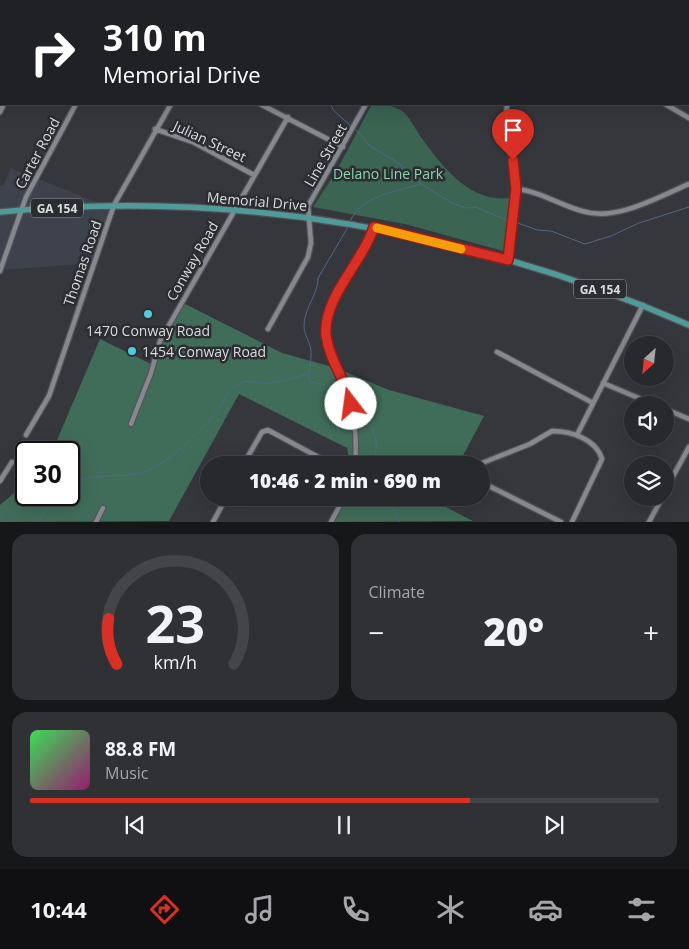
<!DOCTYPE html>
<html lang="en">
<head>
<meta charset="utf-8">
<style>
	:root { --surface:#28292d; --page:#303135; --text:#f1f3f6; --muted:#a5a6aa; --line:#444549; --accent:#d93025 }
	body { margin:0; font-family:"Open Sans",sans-serif; background:var(--page); color:var(--text); height:100vh; display:flex; flex-direction:column; font-size:19px; white-space:nowrap }
	* { box-sizing:border-box; margin:0 }
	p { font-size:16px; color:var(--muted) }
	.icon { flex:none; width:28px; height:28px; fill:none; stroke:currentColor; stroke-width:2; stroke-linecap:round; stroke-linejoin:round }
	.map { position:relative; height:522px; overflow:hidden }
	.side { display:flex; flex-direction:column; gap:12px; padding:12px; background:#161719; flex:1 }
	.side>* { flex:none }
	.hud { position:absolute; left:0px; top:0px; width:690px; height:105px; box-shadow:0 5px 20px #0002,0 0 0 1px var(--line); background:#202124; color:#fff; overflow:hidden }
	.needle { width:32px; rotate:207deg }
	.tools { position:absolute; left:624px; top:336px; display:grid; gap:10px }
	.tools a { display:grid; place-items:center; width:50px; height:50px; border-radius:50%; background:var(--surface); box-shadow:0 5px 20px #0002,0 0 0 1px var(--line); font-size:25px }
	.speed { position:absolute; left:15px; top:441px; display:flex; gap:10px; font-size:25px; font-weight:700; text-align:center }
	.speed>* { display:grid; place-content:center; width:65px; height:65px; border-radius:50%; background:var(--surface); box-shadow:0 5px 20px #0002,0 0 0 1px var(--line); line-height:1 }
	.speed .limit { border:2px solid #111; border-radius:8px; background:#fff; color:#111 }
	.pin { position:absolute; display:grid; place-items:center; width:42px; height:42px; color:#fff; margin:-51px -21px; border-radius:50% 50% 50% 0; rotate:-45deg; box-shadow:0 0 5px #0007 }
	.pin .icon { rotate:45deg }
	.me { position:absolute; width:55px; margin:-28px; rotate:345deg; stroke-linejoin:round; filter:drop-shadow(0 0 4px #0008) }
	.turn { display:flex; align-items:center; gap:18px; height:105px; padding:0 20px; font-size:22px }
	.turn .icon { width:65px; height:65px; stroke-width:2.5 }
	.turn b { display:block; font-size:35px; line-height:42px }
	.big { font-size:38px; font-weight:800; line-height:1.1 }
	.side .tile { flex:1; display:flex; flex-direction:column; justify-content:center; gap:8px; min-width:0; padding:0 18px; border-radius:15px; background:var(--page) }
	.side .dial { align-items:center; gap:0 }
	.dial svg { height:130px; overflow:visible; fill:none; stroke:var(--line); stroke-width:7; stroke-linecap:round; text-anchor:middle }
	.dial text { fill:var(--text); stroke:none }
	.song { display:flex; align-items:center; gap:15px }
	.cover { width:60px; height:60px; border-radius:8px; background:linear-gradient(135deg,hsl(130 70% 55%),hsl(320 70% 35%)) }
	.played { height:5px; border-radius:2px; background:linear-gradient(90deg,var(--accent) 70%,var(--line) 70%) }
	.keys { display:flex; justify-content:space-around; direction:ltr }
	.heat { display:flex; justify-content:space-between; align-items:center; font-size:28px; direction:ltr }
	.side .tiles { flex:1; display:grid; gap:12px; grid-template-columns:1fr 1fr }
	.tile:last-child { grid-column:span 2 }
	.trip { position:absolute; left:200px; top:456px; width:290px; height:50px; border-radius:25px; background:var(--surface); box-shadow:0 5px 20px #0002,0 0 0 1px var(--line); font-weight:800; line-height:50px; text-align:center }
	.tab-bar { display:flex; height:80px; justify-content:space-around; align-items:center; background:#101012; color:var(--muted) }
	.tab-bar .icon { width:35px; height:35px }
	.tab-bar .selected { color:var(--accent) }
	.tab-bar b { font-size:22px; color:var(--text) }
	.map>svg:first-child { display:block }
</style>
</head>
<body>
<div class="map">
<svg width="689" height="522" viewBox="0 0 689 522">
	<rect width="100%" height="100%" fill="#35373c"/>
	<path fill="#3e424c" d="M11,168l100,40 -19,55 -92,7v-85l3,1z"/>
	<path fill="#3b6452" d="M372,104c11,0 20,1 30,7 7,5 13,17 18,25 22,30 49,67 90,62l-7,53 -98,-27 -92,-17 24,-37z"/>
	<path fill="#406d59" d="M179,301l103,52 54,15 53,22 95,26 -26,49h-108l-3,-17 -108,-54 -70,127 -169,1v-17l26,-22v12h43v-43h-17l48,-113 51,25z
		M342,498h98l-2,5 35,18 -141,1z"/>
	<g fill="none" stroke-linecap="round" stroke-linejoin="round">
		<path stroke="#516788" stroke-width="1" d="M293,0l1,1
			M331,104l2,6 19,17
			M355,129l15,17 30,18 21,20 31,19 14,5 10,-1 35,15
			M350,222c9,-26 46,-30 70,-38
			M515,222l22,8 14,1 34,13 26,-8 28,-13 50,-16
			M348,227l-30,51c0,13 -8,23 -12,36 -6,20 3,22 5,37 1,11 -4,20 -1,31l13,2 25,11
			M351,397c12,9 23,29 25,45 1,9 -3,14 1,23
			M69,486c23,-16 49,-6 74,-14 25,-8 57,-40 73,-60 6,-8 13,-22 21,-27 13,-8 21,0 33,-2 13,-1 25,-6 37,-9
			M390,498l9,24
			M37,522l22,-27"/>
		<defs>
			<path id="minor" d="M467,0l3,1
				M63,1h5
				M131,1v-1
				M344,1v-1
				M417,1l1,-1
				M539,1v-1
				M0,4h1
				M689,71v-1
				M0,76h1
				M260,104l83,43
				M507,104l-1,16 10,69 -8,71
				M665,104l24,14
				M0,112l4,-8
				M155,129l38,13 61,33
				M516,189c23,2 44,16 66,22 34,11 76,-14 107,-27
				M0,271l26,-74 50,-93
				M268,329l40,-72 3,-14 -3,-37 58,-102
				M497,352l96,51
				M603,383l52,22
				M665,409l24,10
				M131,424l20,-51 9,-32 128,-224
				M26,435l23,-39 65,-191 57,-101
				M577,435l66,-130
				M243,465l19,-33 6,-2 65,35
				M355,465c2,-25 0,-56 -9,-80 -7,-20 -21,-36 -20,-58 3,-38 37,-66 48,-100
				M477,465l53,-21 22,-13c19,0 44,8 50,28l-30,63
				M0,481l12,-19
				M481,482l80,40
				M665,491l24,-44
				M96,522l7,-14
				M213,522l13,-24
				M331,522l13,-24
				M649,522l13,-24"/>
			<path id="major" d="M0,212c234,-23 474,19 689,113"/>
		</defs>
		<use href="#minor" stroke="#515357" stroke-width="7"/>
		<use href="#major" stroke="#515357" stroke-width="8"/>
		<use href="#minor" stroke="#85888e" stroke-width="4.5"/>
		<use href="#major" stroke="#509b9a" stroke-width="5.5"/>
	</g>
	<g fill="none" stroke-linecap="round" stroke-linejoin="round">
		<defs>
			<path id="route" d="M351,404c-5,-24 -22,-44 -25,-69 -3,-38 37,-73 48,-108l134,33 8,-71 -3,-29"/>
		</defs>
		<use href="#route" stroke="#8d1f18" stroke-width="12"/>
		<use href="#route" stroke="#d93025" stroke-width="9"/>
		<path stroke="#f59e0b" stroke-width="9" d="M377,228l84,21"/>
	</g>
	<g fill="#54cade" stroke="#2b2d31" stroke-width="2">
		<circle cx="148" cy="314" r="5"/>
		<circle cx="132" cy="351" r="5"/>
	</g>
	<g text-anchor="middle" dominant-baseline="central" stroke-width="5" stroke-linejoin="round" paint-order="stroke">
		<g fill="#2b2d31" stroke="#a6a7aa" stroke-width="1">
			<rect x="31" y="198.5" width="52" height="19" rx="4"/>
			<rect x="574" y="279.5" width="52" height="19" rx="4"/>
		</g>
		<g font-size="12" font-weight="bold" fill="#dadbde">
			<text x="57" y="208">GA 154</text>
			<text x="600" y="289">GA 154</text>
		</g>
		<g font-size="14" fill="#dadbde" stroke="#2b2d31">
			<text transform="translate(210 141) rotate(25)">Julian Street</text>
			<text transform="translate(37 153) rotate(-62)">Carter Road</text>
			<text transform="translate(325 155) rotate(-60)">Line Street</text>
			<text transform="translate(257 201) rotate(5)">Memorial Drive</text>
			<text transform="translate(192 261) rotate(-60)">Conway Road</text>
			<text transform="translate(82 263) rotate(-71)">Thomas Road</text>
		</g>
		<g font-size="14" fill="#8cd6b4" stroke="#2b2d31">
			<text x="388" y="173">Delano Line Park</text>
		</g>
		<g font-size="14" fill="#dadbde" stroke="#2b2d31">
			<text x="148" y="330">1470 Conway Road</text>
			<text x="142" y="351" text-anchor="start">1454 Conway Road</text>
		</g>
	</g>
</svg>
<div class="tools">
<a><svg class="needle" viewBox="-14 -14 28 28"><path d="M0-13l5 13h-10z" fill="#e53935"/><path d="M0 13l5-13h-10z" fill="#a5a6aa"/></svg></a>
<a><svg class="icon" aria-label="sound" viewBox="0 0 24 24"><path d="M4 9h4l5-4v14l-5-4H4zM17 9q2 3 0 6"/></svg></a>
<a><svg class="icon" aria-label="layers" viewBox="0 0 24 24"><path d="M12 4l9 5-9 5-9-5zM3 14l9 5 9-5"/></svg></a>
</div>
<div class="speed"><div class="limit">30</div></div>
<div class="pin" style="left:513px;top:160px;background:#d93025"><svg class="icon" aria-label="arrive" viewBox="0 0 24 24"><path d="M6 21V4h12l-3 4 3 4H6"/></svg></div>
<svg class="me" style="left:351px;top:404px" viewBox="-20 -20 40 40"><circle r="19" fill="#fff"/><path d="M0-13L10 11 0 6-10 11z" fill="#d93025"/></svg>
<div class="trip">10:46 · 2 min · 690 m</div>
<div class="hud">
<div class="turn"><svg class="icon" aria-label="right" viewBox="0 0 24 24"><path d="M7 20v-9h11M14 6l5 5-5 5"/></svg><div><b>310 m</b>Memorial Drive</div></div>
</div>
</div>
<section class="side">
<div class="tiles">
<div class="tile dial"><svg viewBox="0 0 100 80">
<path d="M14 69A42 42 0 1 1 86 69"/>
<path d="M14 69A42 42 0 0 1 9 41" stroke="#d93025"/>
<text x="50" y="56" font-size="32" font-weight="700">23</text>
<text x="50" y="72" font-size="11">km/h</text>
</svg></div>
<div class="tile"><p>Climate</p>
<div class="heat"><a>−</a><b class="big">20°</b><a>+</a></div>
</div>
<div class="tile">
<div class="song"><i class="cover"></i><div><b>88.8 FM</b><p>Music</p></div></div>
<div class="played"></div>
<div class="keys"><svg class="icon" aria-label="previous" viewBox="0 0 24 24"><path d="M18 5L8 12l10 7zM5 5v14"/></svg><svg class="icon" aria-label="pause" viewBox="0 0 24 24"><path d="M8 5v14M16 5v14"/></svg><svg class="icon" aria-label="next" viewBox="0 0 24 24"><path d="M6 5l10 7-10 7zM19 5v14"/></svg></div>
</div>
</div>
</section>
<nav class="tab-bar">
<b>10:44</b>
<svg class="icon selected" aria-label="directions" viewBox="0 0 24 24"><path d="M12 3l9 9-9 9-9-9zM9 14v-3h6M13 9l2 2-2 2"/></svg>
<svg class="icon" aria-label="music" viewBox="0 0 24 24"><path d="M9 18V5l10-2v13"/><circle cx="6" cy="18" r="3"/><circle cx="16" cy="16" r="3"/></svg>
<svg class="icon" aria-label="phone" viewBox="0 0 24 24"><path d="M5 4h4l2 5-3 2q2 4 5 5l2-3 5 2v4C11 20 4 13 5 4z"/></svg>
<svg class="icon" aria-label="climate" viewBox="0 0 24 24"><path d="M12 3v18M4 7l16 10M4 17L20 7"/></svg>
<svg class="icon" aria-label="car" viewBox="0 0 24 24"><path d="M5 17H2v-5l4-1 3-4h7l3 4 3 1v5h-3M9 17h6M6 11h13"/><circle cx="7" cy="17" r="2"/><circle cx="17" cy="17" r="2"/></svg>
<svg class="icon" aria-label="filters" viewBox="0 0 24 24"><path d="M4 7h16M4 17h16"/><circle cx="9" cy="7" r="2"/><circle cx="15" cy="17" r="2"/></svg>
</nav>
</body>
</html>
